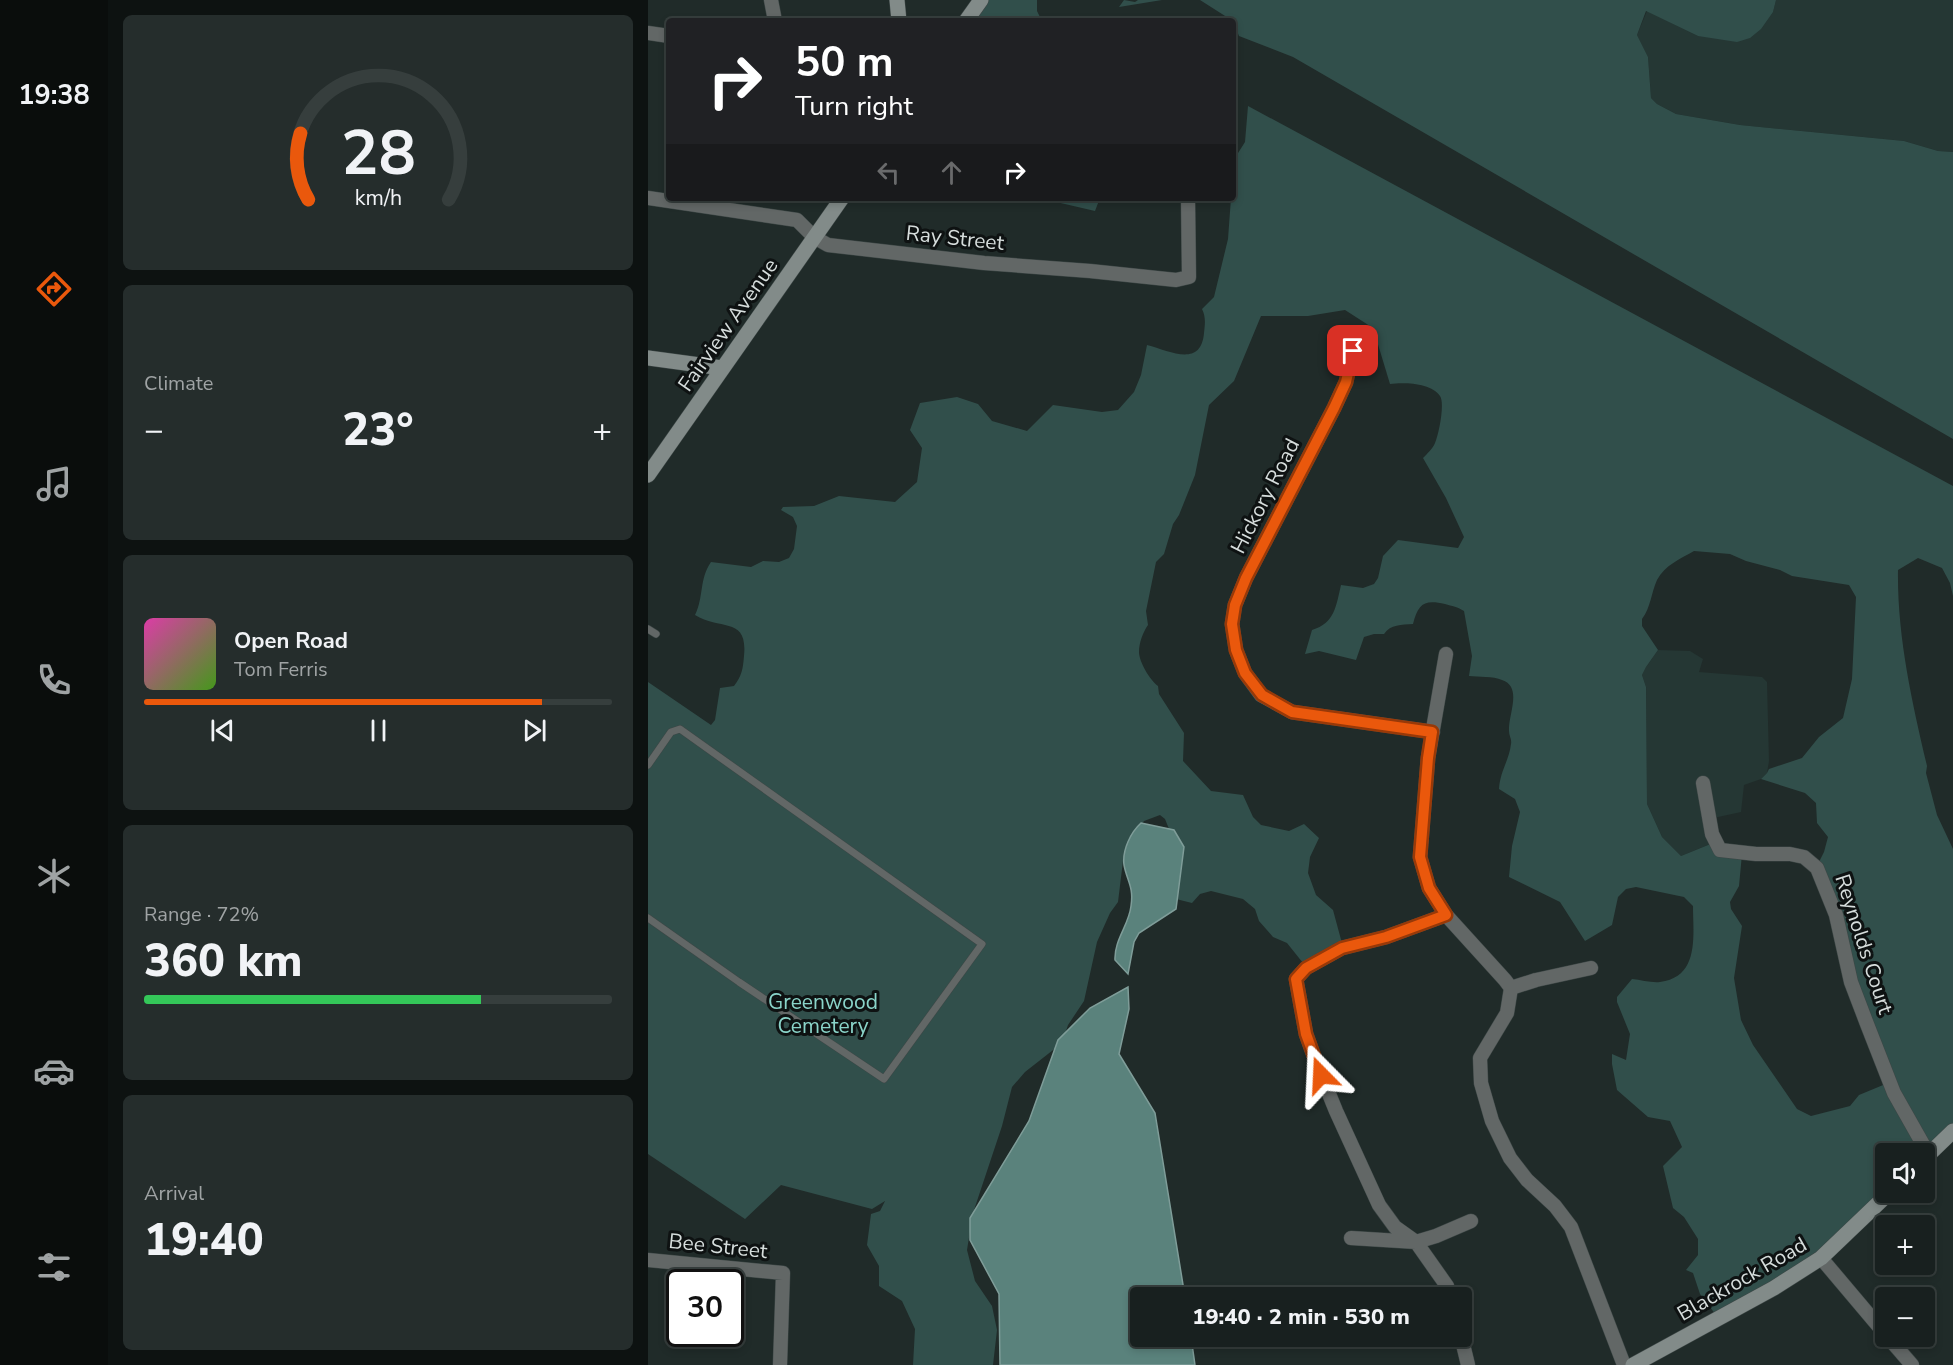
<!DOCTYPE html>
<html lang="en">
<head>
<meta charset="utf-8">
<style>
	:root { --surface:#18201f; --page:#252d2c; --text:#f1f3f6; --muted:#9fa3a4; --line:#363e3d; --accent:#ea580c }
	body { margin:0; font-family:"Nunito Sans",sans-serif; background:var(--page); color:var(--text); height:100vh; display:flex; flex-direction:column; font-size:22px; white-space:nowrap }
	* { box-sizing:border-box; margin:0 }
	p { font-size:20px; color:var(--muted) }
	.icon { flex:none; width:33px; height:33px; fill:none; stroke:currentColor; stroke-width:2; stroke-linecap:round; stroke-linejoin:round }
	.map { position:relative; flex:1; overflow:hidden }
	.sheet { display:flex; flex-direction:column; gap:15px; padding:15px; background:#0d1211; width:540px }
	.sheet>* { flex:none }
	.hud { position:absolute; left:18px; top:18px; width:570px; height:183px; border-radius:6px; box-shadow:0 3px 9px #0003,0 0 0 2px var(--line); background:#202124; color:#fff; overflow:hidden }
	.controls { position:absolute; left:1227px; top:1143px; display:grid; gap:12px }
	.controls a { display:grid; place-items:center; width:60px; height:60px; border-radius:6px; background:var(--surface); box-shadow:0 3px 9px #0003,0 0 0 2px var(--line); font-size:30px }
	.speed { position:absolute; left:18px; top:1269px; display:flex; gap:12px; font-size:30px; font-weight:700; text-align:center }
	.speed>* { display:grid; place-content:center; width:78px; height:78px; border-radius:50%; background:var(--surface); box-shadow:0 3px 9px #0003,0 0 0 2px var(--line); line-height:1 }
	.speed .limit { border:3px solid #111; border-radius:9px; background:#fff; color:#111 }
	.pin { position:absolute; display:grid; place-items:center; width:51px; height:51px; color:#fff; margin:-26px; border-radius:12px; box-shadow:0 3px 9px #0006 }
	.me { position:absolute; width:66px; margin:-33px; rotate:339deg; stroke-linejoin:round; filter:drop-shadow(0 0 4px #0008) }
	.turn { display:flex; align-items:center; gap:21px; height:126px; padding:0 30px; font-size:27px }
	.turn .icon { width:78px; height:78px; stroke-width:2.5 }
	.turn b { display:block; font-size:42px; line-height:51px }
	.lanes { display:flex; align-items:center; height:57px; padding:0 30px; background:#0003; justify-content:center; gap:30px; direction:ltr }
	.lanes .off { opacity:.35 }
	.big { font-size:45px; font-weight:800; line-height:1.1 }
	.sheet .tile { flex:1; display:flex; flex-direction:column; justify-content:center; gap:9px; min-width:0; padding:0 21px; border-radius:9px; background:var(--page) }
	.sheet .dial { align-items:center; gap:0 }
	.dial svg { height:156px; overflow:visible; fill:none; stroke:var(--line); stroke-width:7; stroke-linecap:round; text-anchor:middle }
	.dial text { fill:var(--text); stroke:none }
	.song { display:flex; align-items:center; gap:18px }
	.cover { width:72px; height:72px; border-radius:9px; background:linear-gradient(135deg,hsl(320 70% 55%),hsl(100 70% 35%)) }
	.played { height:6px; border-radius:3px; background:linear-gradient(90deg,var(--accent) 85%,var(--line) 85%) }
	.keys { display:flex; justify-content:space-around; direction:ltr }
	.heat { display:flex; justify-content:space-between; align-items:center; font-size:33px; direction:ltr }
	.charge { height:9px; border-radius:4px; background:linear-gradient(90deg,#34c759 72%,var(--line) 0) }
	.trip { position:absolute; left:482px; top:1287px; width:342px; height:60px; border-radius:6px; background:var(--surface); box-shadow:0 3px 9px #0003,0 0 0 2px var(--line); font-weight:800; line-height:60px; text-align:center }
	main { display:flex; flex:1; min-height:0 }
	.menu { display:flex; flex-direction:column; width:108px; justify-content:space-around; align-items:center; background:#0a0d0c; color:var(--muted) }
	.menu .icon { width:42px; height:42px }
	.menu .selected { color:var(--accent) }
	.menu b { font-size:27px; color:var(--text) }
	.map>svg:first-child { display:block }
</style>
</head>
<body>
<main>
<nav class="menu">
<b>19:38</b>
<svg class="icon selected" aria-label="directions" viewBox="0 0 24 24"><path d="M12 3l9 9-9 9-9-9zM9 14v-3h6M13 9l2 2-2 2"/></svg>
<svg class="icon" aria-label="music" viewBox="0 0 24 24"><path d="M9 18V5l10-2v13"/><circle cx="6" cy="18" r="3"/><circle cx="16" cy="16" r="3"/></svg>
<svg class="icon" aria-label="phone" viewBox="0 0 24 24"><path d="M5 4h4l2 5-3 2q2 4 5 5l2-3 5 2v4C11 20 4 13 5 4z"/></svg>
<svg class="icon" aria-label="climate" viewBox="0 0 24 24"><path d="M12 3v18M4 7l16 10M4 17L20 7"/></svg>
<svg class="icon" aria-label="car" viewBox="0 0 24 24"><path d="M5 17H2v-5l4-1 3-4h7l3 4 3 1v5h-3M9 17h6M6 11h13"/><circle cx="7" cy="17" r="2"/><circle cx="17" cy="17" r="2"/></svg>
<svg class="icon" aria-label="filters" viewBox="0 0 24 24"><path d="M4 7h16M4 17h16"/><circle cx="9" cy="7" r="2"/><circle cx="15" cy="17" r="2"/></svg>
</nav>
<section class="sheet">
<div class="tile dial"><svg viewBox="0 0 100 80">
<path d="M14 69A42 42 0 1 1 86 69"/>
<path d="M14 69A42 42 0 0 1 10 35" stroke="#ea580c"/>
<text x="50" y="56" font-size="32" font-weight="700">28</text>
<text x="50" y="72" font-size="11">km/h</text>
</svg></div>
<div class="tile"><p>Climate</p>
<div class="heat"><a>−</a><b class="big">23°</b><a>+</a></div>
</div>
<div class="tile">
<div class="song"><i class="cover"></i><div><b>Open Road</b><p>Tom Ferris</p></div></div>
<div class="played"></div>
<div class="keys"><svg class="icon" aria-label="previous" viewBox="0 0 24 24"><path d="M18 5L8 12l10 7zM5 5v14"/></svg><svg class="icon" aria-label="pause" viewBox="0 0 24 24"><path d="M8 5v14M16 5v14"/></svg><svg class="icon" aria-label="next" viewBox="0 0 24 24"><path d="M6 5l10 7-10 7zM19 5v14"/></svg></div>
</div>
<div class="tile"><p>Range · 72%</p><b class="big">360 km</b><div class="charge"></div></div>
<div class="tile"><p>Arrival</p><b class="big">19:40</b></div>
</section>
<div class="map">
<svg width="1305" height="1365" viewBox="0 0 1305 1365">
	<rect width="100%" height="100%" fill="#202b29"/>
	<path fill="#253734" d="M1128,0h177v152l-15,-1 -34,-10 -164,-16 -64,-11 -19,-10 -6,-6 -3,-41 -11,-22 10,-24 51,25 75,-24z
		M1010,650l32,1 13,8 -4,13 63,5 5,5 2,79 -2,12 -6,6 -17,6 -3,27 -32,7 4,24 -32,13 -19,-19 -15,-33 -1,-117 -4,-12 4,-8z"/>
	<path fill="#314f4b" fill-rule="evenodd" d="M333,0h56v11l5,10h-77z
		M476,0l11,2 3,-2h24l-43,7z
		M552,0h576l-3,12 -12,17 -11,9 -13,4 -39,-6 -52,-25 -9,24 11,22 3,41 6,6 19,10 64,11 164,16 34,10 15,1v287l-660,-382 -54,-21 -6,-15z
		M600,106l705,380v110l-3,-13 -8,-15 -24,-10 -20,12c-1,66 14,132 29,196l-1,7 11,42 16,34v291l-29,14h-38v38l-62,64 -105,63 -19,-25 -7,-21 -7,-3 12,-15v-16l-14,-22 -11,-9 -10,-42 19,-19 -12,-26 -22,-4 -31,-27 -5,-26v-10l14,6 4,-26 -13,-32v-5l15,-18c9,1 20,4 28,3 40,-5 33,-47 33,-76l-9,-9 -48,-10 -10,2 -8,8 -6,28 -27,16 -25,-39 -51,-25 3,-31 8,-34 -5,-13 -16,-10c1,-18 10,-28 12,-45 1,-5 -2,-8 -2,-13 -1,-16 14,-44 -7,-51 -9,-4 -23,-3 -33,-4l3,-20 -8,-45c-6,-4 -12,-5 -19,-7 -21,-5 -27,0 -32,20 -12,1 -22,0 -29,10h-10l-10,3 -8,23 -37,-9 -14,3 7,-24c23,-7 24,-24 29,-45l22,3 11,-4 4,-6 5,-22 15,-16 60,8 6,-11 -18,-39 -23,-40c4,-4 10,-10 12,-15 4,-9 10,-40 5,-47 -8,-13 -36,-14 -50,-12l-17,-56 -28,-18 -37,6h-47l-27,65 -25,24 -14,70 -16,40 -6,9 -9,30 -8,8 -10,49 2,14c-5,7 -9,18 -9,27 0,10 11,28 19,34l1,8 25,39 -1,28 28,30 32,4 10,22 8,8 28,6 15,-7 15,14 -9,19 -2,16 8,22 17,15 10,37 -36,21 -20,-25 -14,-6 -14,-16 -4,-12 -12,-10 -32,-8 -11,3 -8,9 -20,-5 7,-44 -14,-35 -5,-4 -16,6 -16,22 -5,18 -5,41 -8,11 -13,29 -13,59 -16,24 -6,18 -37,29 -13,15 -10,39 -29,87 -6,37 8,31 17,25 5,24 -4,35h-80l2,-36 -13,-28 -23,-15v-20l-12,-21 4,-31 9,-3 5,-10 -13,8 -91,-24 -36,34 -97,-65v-472l63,43 4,-5 5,-32 14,-2c8,-10 9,-18 10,-30 4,-40 -23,-25 -49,-41 9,-18 4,-36 16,-53l40,5 12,-6 16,1 10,-4 5,-9 3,-23 -4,-9 -12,-7 2,-3 31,-1 25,-10 56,6 22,-20 5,-34 -12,-18 10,-27 37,-6 21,7 14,17 35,10 26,-26 49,7 16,-2 16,-18 7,-17 6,-30c23,6 54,23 57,-12 1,-9 2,-16 -2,-24l12,-12 14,-58 3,-41h2v-37l12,-19zM1046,551l36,3 16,7 34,9 12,6 57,9 7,12 -4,82 -9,39 -24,19 -17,21 -33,11 -2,4 -6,6 44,14 11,10 1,20 11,14 -4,15 -8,16 72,215 -29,12 -9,11 -39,10 -14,-7 -44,-64 -12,-25 -7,-42 8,-52 -11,-17 -1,-7 9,-16 3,-32 -29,-11 -32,13 -19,-19 -15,-33 -1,-117 -4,-12 4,-8 12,-17 -16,-24v-7c9,-12 9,-26 15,-39 8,-15 23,-21 37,-29z
		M391,198h61l-5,13z"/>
	<path fill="#5a827c" stroke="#7f9d99" stroke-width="1.5" d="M493,823l33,7 10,17 -8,62 -37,24 -5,9 -6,32 -13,-14c-1,-20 14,-35 16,-54 3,-19 -4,-25 -7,-41 -2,-15 7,-33 17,-42z
		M480,987l1,22 -10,45 36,59 30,184 -45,1v38l51,1 4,28h-195l-1,-71 -29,-54v-22l59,-97 29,-81 32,-32z"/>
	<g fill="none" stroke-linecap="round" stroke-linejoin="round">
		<defs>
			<path id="lane" d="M0,629l8,5
				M0,765l23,-33 9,-3 302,215 -98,135 -145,-97 -91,-64"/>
			<path id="street" d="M123,0l4,21
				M0,33l21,3
				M0,198l149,22 17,17 14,8 156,18 106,8 86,9 13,-3 -1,-79
				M705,351l-7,31 -12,26 -88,170 -11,27 -3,19 4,26 9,23 16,22 31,17 141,20
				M798,654l-18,104 -8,99 9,31 17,27 59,65 6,8
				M1055,783l9,51 8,16 36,4h34l14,3 13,11 19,47 15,67 16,42 27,69 35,62
				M798,915l-60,22 -44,11 -36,20 -10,11 10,55 8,23 22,54 43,94 16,22 21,15 31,44 3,12
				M863,988l-4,25 -27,45 1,25 11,38 18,37 17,22 28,26 16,21 53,138
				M863,988l25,-8 55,-12
				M703,1238l65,4 20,-6 35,-15
				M1173,1258l65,77
				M0,1260l135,13 -3,92
				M813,1336l7,29
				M1239,1336l25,29"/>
			<path id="secondary" d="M249,0l2,21
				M318,21l15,-21
				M0,358l74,10
				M0,475l194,-277
				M1276,1159l29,-28
				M985,1365l141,-77 47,-30 69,-66"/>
		</defs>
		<use href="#lane" stroke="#3d4746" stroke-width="8"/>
		<use href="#street" stroke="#3d4746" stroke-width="15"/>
		<use href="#secondary" stroke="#3d4746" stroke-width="16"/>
		<use href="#lane" stroke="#626766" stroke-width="7"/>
		<use href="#street" stroke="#626766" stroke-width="14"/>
		<use href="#secondary" stroke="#828b89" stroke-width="15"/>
	</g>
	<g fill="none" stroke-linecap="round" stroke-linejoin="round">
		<defs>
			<path id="route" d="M673,1075l-15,-41 -10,-55 10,-11 36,-20 44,-11 60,-22 -17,-27 -9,-31 8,-99 4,-26 -140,-20 -30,-17 -17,-22 -9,-23 -4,-26 3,-19 11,-27 88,-170 12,-26 7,-31"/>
		</defs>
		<use href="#route" stroke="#983908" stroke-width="15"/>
		<use href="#route" stroke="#ea580c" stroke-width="10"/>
	</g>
	<g text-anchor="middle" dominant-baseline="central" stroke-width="6" stroke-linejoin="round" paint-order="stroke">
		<g font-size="21" fill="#d6dddc" stroke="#0e1212">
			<text transform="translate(307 238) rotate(6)">Ray Street</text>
			<text transform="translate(80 325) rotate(-55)">Fairview Avenue</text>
			<text transform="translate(617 496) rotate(-63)">Hickory Road</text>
			<text transform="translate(1216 944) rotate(72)">Reynolds Court</text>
			<text transform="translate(70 1246) rotate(6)">Bee Street</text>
			<text transform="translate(1094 1279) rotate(-30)">Blackrock Road</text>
		</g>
		<g font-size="21" fill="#8ad4c9" stroke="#0e1212">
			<text x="175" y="1002">Greenwood<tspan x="175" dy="24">Cemetery</tspan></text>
		</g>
	</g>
</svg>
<div class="controls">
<a><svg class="icon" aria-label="sound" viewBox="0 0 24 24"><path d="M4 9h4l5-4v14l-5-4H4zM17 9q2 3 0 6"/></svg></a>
<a>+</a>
<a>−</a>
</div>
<div class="speed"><div class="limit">30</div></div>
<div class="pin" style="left:705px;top:351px;background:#d93025"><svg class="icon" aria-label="arrive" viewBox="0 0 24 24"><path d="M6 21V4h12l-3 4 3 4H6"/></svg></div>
<svg class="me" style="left:673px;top:1075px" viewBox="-20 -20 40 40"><path d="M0-17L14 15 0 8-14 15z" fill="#ea580c" stroke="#fff" stroke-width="4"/></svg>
<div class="trip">19:40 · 2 min · 530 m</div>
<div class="hud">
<div class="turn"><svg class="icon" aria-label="right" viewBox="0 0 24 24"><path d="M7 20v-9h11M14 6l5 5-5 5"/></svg><div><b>50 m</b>Turn right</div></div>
<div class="lanes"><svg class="icon off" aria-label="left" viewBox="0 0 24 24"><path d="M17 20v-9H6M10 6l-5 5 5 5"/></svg><svg class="icon off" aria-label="ahead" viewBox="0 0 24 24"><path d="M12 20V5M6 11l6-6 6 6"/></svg><svg class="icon" aria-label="right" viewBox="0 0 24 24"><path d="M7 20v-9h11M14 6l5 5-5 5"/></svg></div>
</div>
</div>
</main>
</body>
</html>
